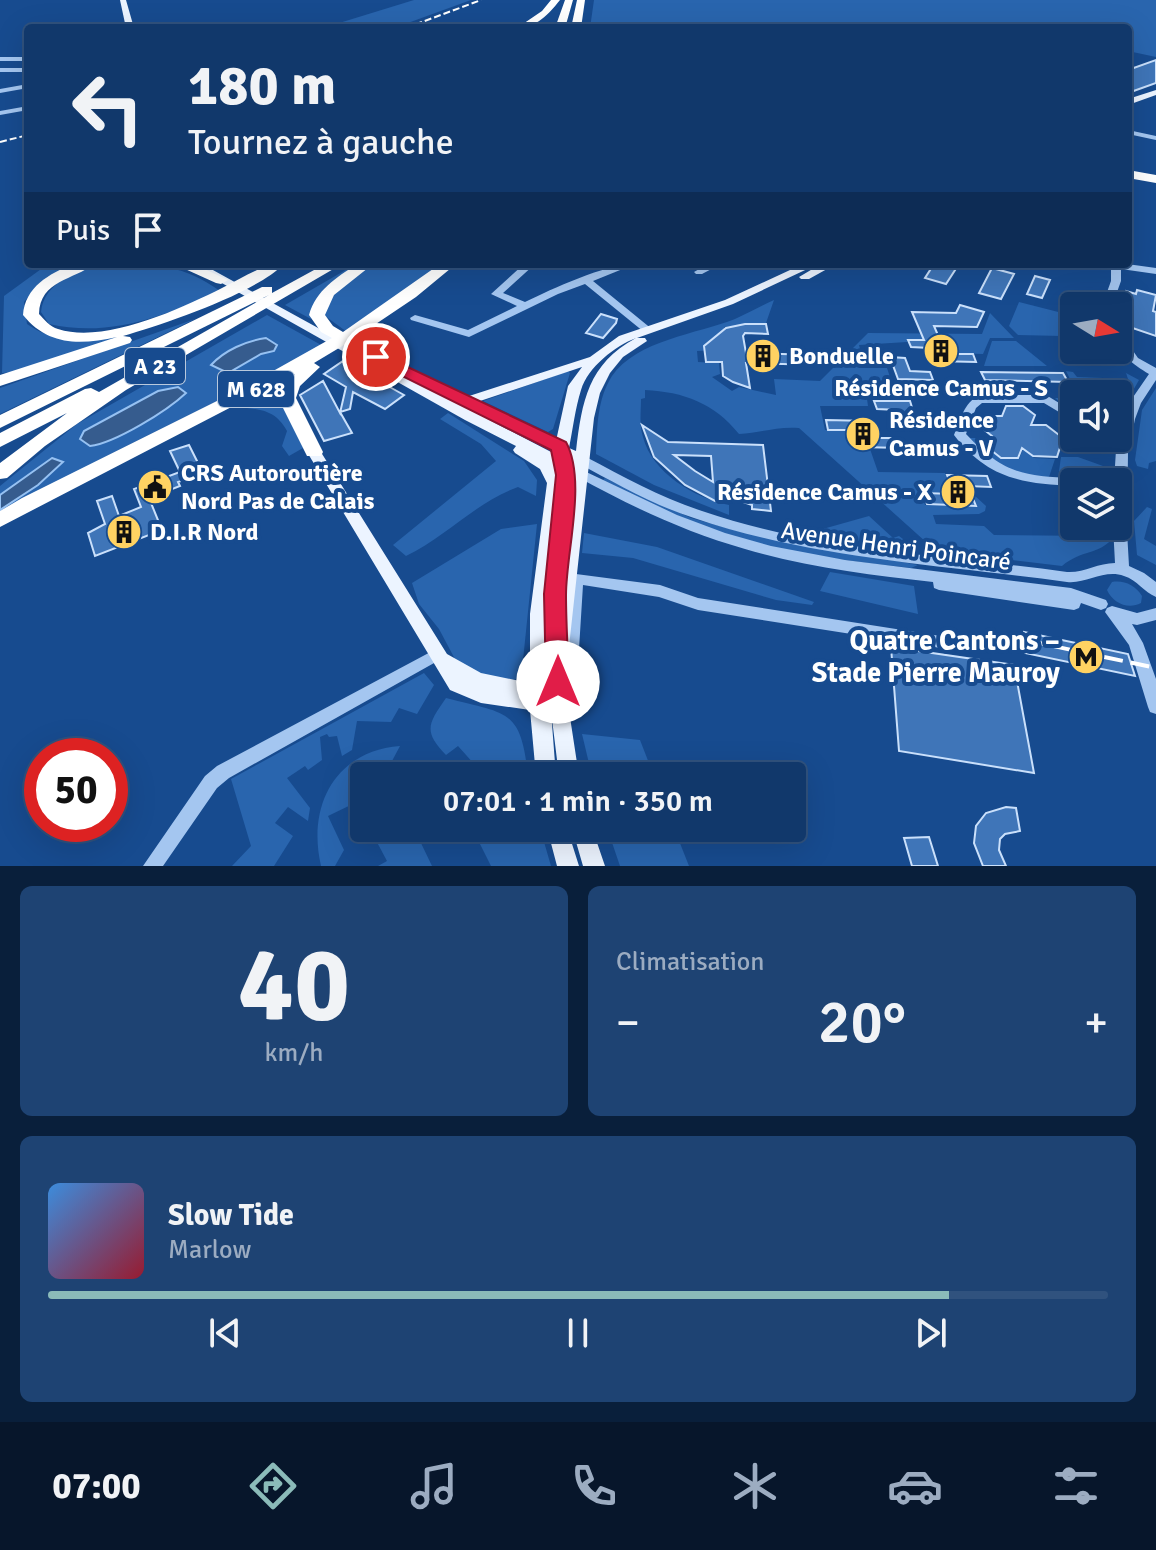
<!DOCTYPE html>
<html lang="fr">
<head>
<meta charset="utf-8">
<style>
	:root { --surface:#11386b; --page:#1e4373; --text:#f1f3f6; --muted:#9cacc1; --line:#30527e; --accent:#8bbbb9 }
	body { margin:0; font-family:Signika,sans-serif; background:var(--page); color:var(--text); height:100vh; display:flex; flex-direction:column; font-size:30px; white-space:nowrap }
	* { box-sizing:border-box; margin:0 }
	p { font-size:26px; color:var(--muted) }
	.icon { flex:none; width:44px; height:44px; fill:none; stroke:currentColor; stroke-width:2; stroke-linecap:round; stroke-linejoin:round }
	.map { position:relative; height:866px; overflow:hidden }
	.panel { display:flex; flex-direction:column; gap:20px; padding:20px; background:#091f3b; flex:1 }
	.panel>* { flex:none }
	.hud { position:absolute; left:24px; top:24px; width:1108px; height:244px; border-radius:8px; box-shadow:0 8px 32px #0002,0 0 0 2px var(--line); background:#11386b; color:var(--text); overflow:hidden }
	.needle { width:52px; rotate:101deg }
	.controls { position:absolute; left:1060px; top:292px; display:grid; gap:16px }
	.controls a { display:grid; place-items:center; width:72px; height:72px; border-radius:8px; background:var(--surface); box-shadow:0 8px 32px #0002,0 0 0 2px var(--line); font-size:40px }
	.speed { position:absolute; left:24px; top:738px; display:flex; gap:16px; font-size:40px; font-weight:700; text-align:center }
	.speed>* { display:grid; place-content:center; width:104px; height:104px; border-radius:50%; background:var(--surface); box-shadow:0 8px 32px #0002,0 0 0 2px var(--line); line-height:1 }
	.speed .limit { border:12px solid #d22; background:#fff; color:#111 }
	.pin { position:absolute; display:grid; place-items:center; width:68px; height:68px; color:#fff; margin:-34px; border:4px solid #fff; border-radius:50%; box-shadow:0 2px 8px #0007 }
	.me { position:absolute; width:88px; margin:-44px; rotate:0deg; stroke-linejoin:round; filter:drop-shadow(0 0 6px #0008) }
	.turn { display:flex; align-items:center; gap:28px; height:168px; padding:0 32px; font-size:36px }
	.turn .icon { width:104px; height:104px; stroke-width:2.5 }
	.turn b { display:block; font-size:56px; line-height:68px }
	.then { display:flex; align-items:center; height:76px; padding:0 32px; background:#0003; gap:16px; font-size:30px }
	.big { font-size:60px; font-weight:600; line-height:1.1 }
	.panel .tile { flex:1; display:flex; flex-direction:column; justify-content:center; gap:12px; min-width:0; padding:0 28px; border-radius:12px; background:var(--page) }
	.panel .dial { align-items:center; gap:0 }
	.dial b { font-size:104px; line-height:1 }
	.song { display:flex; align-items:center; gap:24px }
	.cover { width:96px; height:96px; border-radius:12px; background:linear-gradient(135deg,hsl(210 70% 55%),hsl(350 70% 35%)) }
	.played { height:8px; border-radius:4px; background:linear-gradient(90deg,var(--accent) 85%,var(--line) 85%) }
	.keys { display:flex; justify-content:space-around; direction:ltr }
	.heat { display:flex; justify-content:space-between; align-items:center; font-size:44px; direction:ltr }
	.panel .tiles { flex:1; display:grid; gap:20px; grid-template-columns:1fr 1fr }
	.tile:last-child { grid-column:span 2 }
	.trip { position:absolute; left:350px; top:762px; width:456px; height:80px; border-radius:8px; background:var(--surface); box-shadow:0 8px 32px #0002,0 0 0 2px var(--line); font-weight:600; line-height:80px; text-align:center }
	.menu { display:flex; height:128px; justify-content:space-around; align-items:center; background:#07162b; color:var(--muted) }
	.menu .icon { width:56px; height:56px }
	.menu .on { color:var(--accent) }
	.menu b { font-size:36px; color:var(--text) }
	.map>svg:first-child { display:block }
</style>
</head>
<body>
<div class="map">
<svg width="1156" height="866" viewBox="0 0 1156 866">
	<rect width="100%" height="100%" fill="#174b8f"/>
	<path fill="#2965ae" d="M414,0h57l-77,28h-71z
		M594,0h562v57l-28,-6v-23h-538z
		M48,264h29l-37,19 -16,19 3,22c31,22 62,15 98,11l-111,37 -12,1 2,-77z
		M103,264c48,0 76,-2 117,27 -55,25 -110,47 -171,33l-8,-12c3,-29 35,-42 62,-48z
		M356,264h5c-20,13 -51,28 -50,55l-26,-14z
		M372,264h71l-96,68 -26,-19 7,-14z
		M774,300l-8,23 -42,4v3l-15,11 12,1 1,8 -25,1 1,11 21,1 1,11 -8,3 20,14 7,-4 37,8 -2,-16 46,2 48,-48 114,1 8,-21 24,25h-24l-7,16 -36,-1 -6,-13 -34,-1v3l-48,3 2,8 -6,1 4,14h28l5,15h-25l5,16h-5l1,7h-48l5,24 30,1 5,18h10l8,23 67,1 6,20h-30l4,12 52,1 -4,-12 13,12 -1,5 -6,3 -46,1 3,9 48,2 10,9 103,1 3,-4 -3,-6h17v11c-16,19 -32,12 -52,29l-126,-15 -137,-123c-21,-2 -39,5 -60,6 -25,-31 -55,-42 -94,-44v8l-4,1c0,12 -2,26 2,38 9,36 52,61 86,68v10l-75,-30 -58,-31c1,-26 1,-55 16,-78 25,-36 85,-42 123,-57 13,-6 26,-13 39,-19z
		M1019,302l55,14v34l44,-2 7,15 -44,2 -19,-29 -44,-1 -9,-9z
		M267,315l56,31c-106,59 -219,106 -323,169v-29l77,-62z
		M195,319l-195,95v-26z
		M992,341h24l31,25h-63z
		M306,368l-20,22 17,58 -14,8 -7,-10 5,-15c-13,-24 -31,-21 -54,-25z
		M568,371l2,2 -17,56 -5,3 -65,-31z
		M1066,371l7,1 4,5 51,2 -2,-6 13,7 -21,37v-23h-44v20l-19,-16h12l-8,-15h13z
		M1156,388v73l-7,2 -1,6 -11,-3 -2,-6 7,-50z
		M448,413l76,48 13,19 -1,16 -18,-9c-42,15 -72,50 -112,69l-13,-11 103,-84 -15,-17 -41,-25z
		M966,438h24l-4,9 14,11 19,1 4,-10 11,9 21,1 -6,18 -35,-2z
		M1061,457h17l25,9 1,14 -46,-2z
		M605,478l86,40 47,13 180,34 -7,3c-54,-6 -108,-12 -160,-26 -52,-15 -101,-37 -149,-61z
		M1147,507l5,2 -8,30 12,7v19l-19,-10 -3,-34z
		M869,516l24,22 6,-2 4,3 -1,7 -97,-12z
		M537,524l-15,146 -6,9 -18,3 -42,-21 -17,-32 -20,-25 -7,-21 89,-54z
		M584,533l73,14 157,55 -2,3 -36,-5 -143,-42 -51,-5z
		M830,572l84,14 4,28 -98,-23z
		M1112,582c12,-2 23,3 30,14l-1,7c-13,7 -28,0 -34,-13z
		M424,673l10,12 -17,29 -18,-6 -8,14 -34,-1 -5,29 -10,6 -5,-20 -8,1 -2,-3 -7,3 2,23 -14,10 -3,-4 -18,12 23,30 -2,13 -20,-14 -13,16 18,13 -19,30h-42l19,-20 -20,-67z
		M446,698c61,16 75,10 82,78h-61l8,-11 -17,-19 -12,9c-23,-24 -18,-31 0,-57z
		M582,734l58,6 14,36h-62z
		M400,746l-16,30h-15l-3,-5 -18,8 11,22 -31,15 16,34 -9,16h-14c-14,-60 14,-115 79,-120z
		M374,828h12l3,4 8,-4h47l-24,13 12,25h-54l9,-5 -16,-30z
		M472,828h68l11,38h-60z
		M607,828h67l15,38h-69z"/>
	<path fill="#365c8e" stroke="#96c1f2" stroke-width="2" d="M266,338l11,7 -3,6 -13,3 -33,19 -17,-8c14,-15 35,-24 55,-27z
		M178,387l8,6c-19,18 -71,50 -96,53l-10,-7 4,-8 74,-40z
		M52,458l11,4 -25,23 -38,25v-15z"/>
	<path fill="#3f75b8" stroke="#cae0fb" stroke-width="2" fill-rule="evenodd" d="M1156,60v23l-28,10v-23z
		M934,264h25l-13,20 -21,-6z
		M992,268l22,6 -13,25 -22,-6z
		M1035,276l15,4 -8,18 -15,-4z
		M1137,290l19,5 -3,16 3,1v24l-38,-13 8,-32 10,3z
		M960,305l24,7 -7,15 -43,-1 12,28h27l3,8 -40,-1 -6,-13 -19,-1 -3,-7h16l-12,-28 44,1z
		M601,314l16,5 -1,4 -13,15 -17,-5z
		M745,324h21l2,10 -23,-1 -2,3 3,17 74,2 2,10 -76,-2 4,25 -17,-6 -10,-6 -1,-14h-16l-2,-16 22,-18z
		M890,357l15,1 5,13 20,1 3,8 -35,-1z
		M343,361l61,34 -19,14 -32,-17 -3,17 -10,3 12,21 -28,8 -24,-46 23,-14 17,32 6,-26 -22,-13z
		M981,372l82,1 5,9 -83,-2z
		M874,401h36l5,16h29l3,9 -44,-1 -5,-15 -21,-1z
		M1006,406h17l12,9 -4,10h15l17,13 -6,19 -24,-1 -11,-8 -4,10h-17l-14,-11 5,-11 -15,-12 4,-8h21z
		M826,420l44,1 5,17h22l3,10 -38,-1 -5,-17h-29z
		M642,425l26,17 95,3 8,66 -19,-2v-4l-23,-8 1,5 -15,-1 -30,-16 -31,-28zM674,455l37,1 2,26 -18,-11z
		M189,445l14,28 -25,9 2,4 -31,12 13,32 -67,26 -7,-23 17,-9 -8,-23 15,-5 7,20 22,-9 -7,-18 46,-17 -10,-21z
		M947,475l40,1 4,11 -23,-1 8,20 -49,-2 -4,-11 31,1z
		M1024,632l104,22 7,22 -110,-23z
		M891,647l123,18 20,108 -135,-22z
		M1006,807l10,1 4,23 -15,3 -5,5 -1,11 7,16h-23l-9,-23 2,-17 10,-13z
		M929,837l9,29h-26l-8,-28z"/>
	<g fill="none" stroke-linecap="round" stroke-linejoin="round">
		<path fill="#a4c6f0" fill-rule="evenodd" d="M0,57h28v4h-28z
			M0,68h28v4h-28z
			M28,84v4l-28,5v-4z
			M28,106v4l-28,5v-4z
			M1128,130l28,6v4l-28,-6z
			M524,264h11l-32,29 22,9c27,-13 80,-38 110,-38l-42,17 60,49 -1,2h-8l-59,-48 -27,10 -89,43 -58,-17 -1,-2 5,-3 53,15 49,-24 -26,-12z
			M708,264h13l-19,10h-6l-2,-2z
			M1101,264h26l29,4v6l-35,-5v12l-9,25h-10l9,-25v-13z
			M1118,334l4,1 16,23 18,10v12l-15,23 -6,16 -7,34 -1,78 2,35 15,7 12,9v15c-12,-5 -19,-17 -32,-21 -20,-7 -37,8 -57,6 -125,-17 -253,-23 -373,-64 -41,-13 -79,-35 -116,-55l-2,-3 6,-4 4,1c38,20 76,41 116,54 117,40 244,44 365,61 17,1 31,-9 48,-9l-2,-37h5v-44h-4l2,-32 -17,-12h15l4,2 11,-37 20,-29c-16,-10 -31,-19 -31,-40z
			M979,395h67l28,17v9l-30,-18h-62l-6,5 -10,26c37,39 56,42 108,44l4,1 2,3h-6v4c-52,-2 -87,-8 -120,-51 6,-15 10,-32 25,-40z
			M580,469l97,46 48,18 46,13 74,14 226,28 35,12 2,4 -2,4 -5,2 -20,-7 -2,5 -5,2 -135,-20 -5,-2 -1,-6c-63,-7 -127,-15 -188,-33 -60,-17 -115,-43 -169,-73l-2,-3z
			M576,574l84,11 38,13 249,39 5,2 3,4 -3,4 -5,2 -249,-39 -39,-13 -76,-12 -5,80 -3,5 -5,1 -5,-1 -3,-5 7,-86 2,-4z
			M1112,606l25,7 19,-5v12l-19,5 -5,-1 11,19 13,36v35l-6,-2 -2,-5 -19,-62 -24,-33 2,-4z
			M438,648l5,2 3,4 -3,4 -214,120 -12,10 -54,78h-20l62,-90 12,-10z"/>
		<path fill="#ecf4ff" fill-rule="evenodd" d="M120,0h6l8,28h-8z
			M1156,90v5l-28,10v-6z
			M188,264h14l198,109 1,-4h10l55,28 124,-40 29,-21 106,-36 78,-36h15l-85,40 -96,34h8l2,3 -24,16 -13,16 -10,20 -6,25 -27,247 1,39 11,72h-20l-8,-65 5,65h-20l-6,-66 -49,-7 -31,-13 -143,-238 7,-5 5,2 128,205 34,19 49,10v-69l17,-131 -7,-14 -25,-16 -2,-3 3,-4 -51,-26zM636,338c-48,26 -54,63 -60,113l-7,-3c4,-19 6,-39 12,-58 7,-23 34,-44 55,-52zM582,367l-14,19 -12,55 -79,-39zM430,389l124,63 -1,1zM548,621l6,6 -5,38v24z
			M821,264h15l-27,15h-8l-2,-2z
			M547,828h20l12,38h-22z
			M572,828h20l13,38h-22z"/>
		<path fill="#fff" fill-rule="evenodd" d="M551,0h9c-11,14 -24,28 -43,28l25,-17z
			M565,0h8l-8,28h-10z
			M577,0h8l-4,28h-10z
			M1128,170l28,5v8l-28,-5z
			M73,264h21c-20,16 -54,16 -55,50 5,5 11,13 19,15 47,15 122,-20 164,-41 21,-10 39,-24 62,-24 -30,30 -120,60 -161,72l7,1 2,3 -2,3 -130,43v-11l117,-38c-37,8 -69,9 -94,-22 2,-28 26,-41 50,-51z
			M174,264h20l34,16 -7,4 -5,-1z
			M325,264h17l-216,126 -81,56 -38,32 -7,1v-16l67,-50 -67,34v-14l85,-44 6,-1 8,4 170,-97 -269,133v-13l262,-128h10v6z
			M357,264h16l-39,31 -9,20 8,11 10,6 97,-68h16l-40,33 -61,41 27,16 2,3 -2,3h-12l-26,-15 -30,18 6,4 -20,19 -4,12 27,54 -2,4h-14l-29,-58 7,-14 10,-10 -295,153v-16l22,-13 219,-109 91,-51 -11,-6 -12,-17c7,-25 27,-37 48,-51z"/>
		<path stroke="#fff" stroke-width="2" stroke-dasharray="7 3" stroke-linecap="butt" d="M406,28l75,-28
			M0,142l28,-7"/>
		<path stroke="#fff" stroke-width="4" stroke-dasharray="19 8" stroke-linecap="butt" d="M1025,640l131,28"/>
	</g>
	<path fill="#e11d48" stroke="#92132f" stroke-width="2" d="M376,352l190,90c21,39 0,110 0,153 0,29 2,58 3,87l-3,7 -8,3 -9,-3 -3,-7 -2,-88 12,-119 -5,-25 -181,-90 -2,-3z"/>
	<defs>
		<symbol id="building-disc" viewBox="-11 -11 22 22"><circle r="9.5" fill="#ffd262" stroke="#174b8f"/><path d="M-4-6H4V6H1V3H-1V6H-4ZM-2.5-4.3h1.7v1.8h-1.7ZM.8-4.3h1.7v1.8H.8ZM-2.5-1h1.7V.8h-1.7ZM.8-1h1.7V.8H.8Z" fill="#111"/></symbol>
		<symbol id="civic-disc" viewBox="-11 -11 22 22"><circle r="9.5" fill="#ffd262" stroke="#174b8f"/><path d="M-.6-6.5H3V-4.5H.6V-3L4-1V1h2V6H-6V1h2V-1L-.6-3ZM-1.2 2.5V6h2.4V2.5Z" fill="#111"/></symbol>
		<symbol id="metro-disc" viewBox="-11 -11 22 22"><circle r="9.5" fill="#ffd262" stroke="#174b8f"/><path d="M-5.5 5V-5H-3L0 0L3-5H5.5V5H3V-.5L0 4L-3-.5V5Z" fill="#111"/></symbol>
	</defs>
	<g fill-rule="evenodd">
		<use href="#building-disc" x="921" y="331" width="40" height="40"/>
		<use href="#building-disc" x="743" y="336" width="40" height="40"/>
		<use href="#building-disc" x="843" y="414" width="40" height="40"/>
		<use href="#civic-disc" x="135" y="467" width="40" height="40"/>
		<use href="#building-disc" x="938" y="472" width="40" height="40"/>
		<use href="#building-disc" x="104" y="512" width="40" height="40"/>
		<use href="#metro-disc" x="1066" y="637" width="40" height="40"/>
	</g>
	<g text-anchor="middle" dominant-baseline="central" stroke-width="8" stroke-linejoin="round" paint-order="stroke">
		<g fill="#174b8f" stroke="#b9c9dd" stroke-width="2">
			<rect x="125" y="348" width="60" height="36" rx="6"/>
			<rect x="218" y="371" width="76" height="36" rx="6"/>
		</g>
		<g font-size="22" font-weight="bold" fill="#fff">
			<text x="155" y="366">A 23</text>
			<text x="256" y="389">M 628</text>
		</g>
		<g font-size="24" font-weight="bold" fill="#fff" stroke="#174b8f" text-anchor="start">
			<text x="789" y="356">Bonduelle</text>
			<text x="941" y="388" text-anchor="middle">Résidence Camus - S</text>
			<text x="889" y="420">Résidence<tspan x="889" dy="28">Camus - V</tspan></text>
			<text x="181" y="473">CRS Autoroutière<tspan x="181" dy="28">Nord Pas de Calais</tspan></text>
			<text x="932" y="492" text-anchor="end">Résidence Camus - X</text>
			<text x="150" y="532">D.I.R Nord</text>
		</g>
		<g font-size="24" fill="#fff" stroke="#174b8f">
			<text transform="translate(896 546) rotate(8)">Avenue Henri Poincaré</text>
		</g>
		<g font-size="28" font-weight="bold" fill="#fff" stroke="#174b8f" text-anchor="end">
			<text x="1060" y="641">Quatre Cantons –<tspan x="1060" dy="32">Stade Pierre Mauroy</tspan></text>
		</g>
	</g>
</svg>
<div class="controls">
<a><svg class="needle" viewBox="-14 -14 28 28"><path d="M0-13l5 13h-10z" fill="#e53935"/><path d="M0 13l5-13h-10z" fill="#9cacc1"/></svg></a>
<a><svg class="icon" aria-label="sound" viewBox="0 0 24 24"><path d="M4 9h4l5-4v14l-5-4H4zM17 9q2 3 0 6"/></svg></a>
<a><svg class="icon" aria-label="layers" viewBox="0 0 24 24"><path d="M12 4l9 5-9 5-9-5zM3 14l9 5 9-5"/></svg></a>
</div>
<div class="speed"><div class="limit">50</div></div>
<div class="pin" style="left:376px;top:357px;background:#d93025"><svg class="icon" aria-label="arrive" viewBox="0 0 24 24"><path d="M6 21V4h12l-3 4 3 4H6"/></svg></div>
<svg class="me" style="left:558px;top:682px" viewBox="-20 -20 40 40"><circle r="19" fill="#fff"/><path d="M0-13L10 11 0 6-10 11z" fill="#e11d48"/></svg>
<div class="trip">07:01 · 1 min · 350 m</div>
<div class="hud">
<div class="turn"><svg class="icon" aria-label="left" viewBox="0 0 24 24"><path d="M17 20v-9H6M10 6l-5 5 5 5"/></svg><div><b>180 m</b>Tournez à gauche</div></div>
<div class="then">Puis<svg class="icon" aria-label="arrive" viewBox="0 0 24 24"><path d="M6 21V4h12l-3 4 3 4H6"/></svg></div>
</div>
</div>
<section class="panel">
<div class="tiles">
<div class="tile dial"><b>40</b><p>km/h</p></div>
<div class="tile"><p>Climatisation</p>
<div class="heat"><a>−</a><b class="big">20°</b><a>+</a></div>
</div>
<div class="tile">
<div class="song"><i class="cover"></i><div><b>Slow Tide</b><p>Marlow</p></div></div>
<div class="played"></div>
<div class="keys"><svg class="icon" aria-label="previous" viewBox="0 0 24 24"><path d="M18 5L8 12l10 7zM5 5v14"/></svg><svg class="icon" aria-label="pause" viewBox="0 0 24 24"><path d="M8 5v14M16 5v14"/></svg><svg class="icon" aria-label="next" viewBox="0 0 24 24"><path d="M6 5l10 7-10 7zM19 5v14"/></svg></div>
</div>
</div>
</section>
<nav class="menu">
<b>07:00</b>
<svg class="icon on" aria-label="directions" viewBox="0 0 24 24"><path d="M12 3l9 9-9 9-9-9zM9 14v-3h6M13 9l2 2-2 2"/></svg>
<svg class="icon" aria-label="music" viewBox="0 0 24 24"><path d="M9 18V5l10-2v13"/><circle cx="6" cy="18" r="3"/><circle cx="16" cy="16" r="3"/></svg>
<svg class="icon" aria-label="phone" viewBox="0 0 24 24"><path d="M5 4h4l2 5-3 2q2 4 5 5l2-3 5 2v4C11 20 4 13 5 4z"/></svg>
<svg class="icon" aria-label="climate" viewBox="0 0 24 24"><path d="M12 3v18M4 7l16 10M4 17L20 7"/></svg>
<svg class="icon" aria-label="car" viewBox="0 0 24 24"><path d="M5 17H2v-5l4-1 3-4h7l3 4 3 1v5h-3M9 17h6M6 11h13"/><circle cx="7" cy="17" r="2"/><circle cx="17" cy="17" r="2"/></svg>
<svg class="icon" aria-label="filters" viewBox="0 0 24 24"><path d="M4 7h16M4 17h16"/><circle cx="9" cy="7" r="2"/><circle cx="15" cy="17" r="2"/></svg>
</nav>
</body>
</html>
